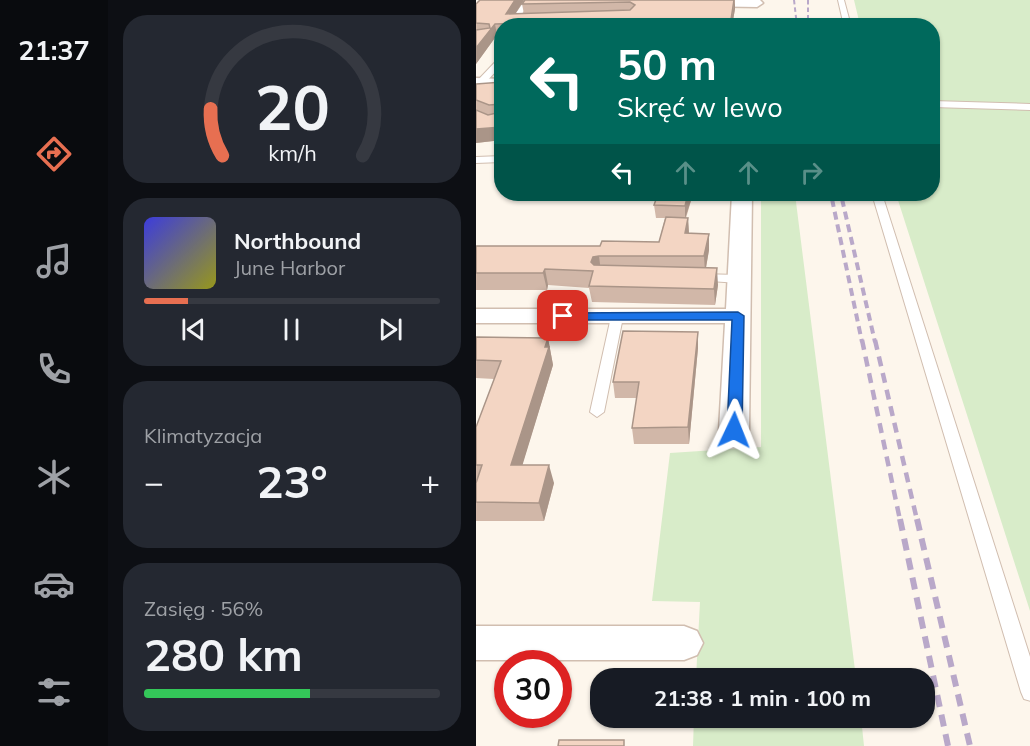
<!DOCTYPE html>
<html lang="pl">
<head>
<meta charset="utf-8">
<style>
	:root { --surface:#171b24; --page:#242831; --text:#f1f3f6; --muted:#9ea1a6; --line:#363941; --accent:#e76f51 }
	body { margin:0; font-family:Mulish,sans-serif; background:var(--page); color:var(--text); height:100vh; display:flex; flex-direction:column; font-size:22px; white-space:nowrap }
	* { box-sizing:border-box; margin:0 }
	p { font-size:20px; color:var(--muted) }
	.icon { flex:none; width:33px; height:33px; fill:none; stroke:currentColor; stroke-width:2; stroke-linecap:round; stroke-linejoin:round }
	.map { position:relative; flex:1; overflow:hidden }
	.details { display:flex; flex-direction:column; gap:15px; padding:15px; background:#0d0f14; width:368px }
	.details>* { flex:none }
	.banner { position:absolute; left:18px; top:18px; width:446px; height:183px; border-radius:24px; box-shadow:0 2px 4px #0004; background:#00695c; color:#fff; overflow:hidden }
	.speed { position:absolute; left:18px; top:650px; display:flex; gap:12px; font-size:30px; font-weight:700; text-align:center }
	.speed>* { display:grid; place-content:center; width:78px; height:78px; border-radius:50%; background:var(--surface); box-shadow:0 2px 4px #0004; line-height:1 }
	.speed .limit { border:9px solid #d22; background:#fff; color:#111 }
	.pin { position:absolute; display:grid; place-items:center; width:51px; height:51px; color:#fff; margin:-26px; border-radius:12px; box-shadow:0 3px 9px #0006 }
	.me { position:absolute; width:66px; margin:-33px; rotate:2deg; stroke-linejoin:round; filter:drop-shadow(0 0 4px #0008) }
	.turn { display:flex; align-items:center; gap:21px; height:126px; padding:0 24px; font-size:27px }
	.turn .icon { width:78px; height:78px; stroke-width:2.5 }
	.turn b { display:block; font-size:42px; line-height:51px }
	.lanes { display:flex; align-items:center; height:57px; padding:0 24px; background:#0003; justify-content:center; gap:30px; direction:ltr }
	.lanes .off { opacity:.35 }
	.big { font-size:45px; font-weight:700; line-height:1.1 }
	.details .card { flex:1; display:flex; flex-direction:column; justify-content:center; gap:9px; min-width:0; padding:0 21px; border-radius:24px; background:var(--page) }
	.details .dial { align-items:center; gap:0 }
	.dial svg { height:156px; overflow:visible; fill:none; stroke:var(--line); stroke-width:7; stroke-linecap:round; text-anchor:middle }
	.dial text { fill:var(--text); stroke:none }
	.song { display:flex; align-items:center; gap:18px }
	.cover { width:72px; height:72px; border-radius:9px; background:linear-gradient(135deg,hsl(240 70% 55%),hsl(60 70% 35%)) }
	.played { height:6px; border-radius:3px; background:linear-gradient(90deg,var(--accent) 15%,var(--line) 15%) }
	.keys { display:flex; justify-content:space-around; direction:ltr }
	.heat { display:flex; justify-content:space-between; align-items:center; font-size:33px; direction:ltr }
	.charge { height:9px; border-radius:4px; background:linear-gradient(90deg,#34c759 56%,var(--line) 0) }
	.trip { position:absolute; left:114px; top:668px; width:345px; height:60px; border-radius:24px; background:var(--surface); box-shadow:0 2px 4px #0004; font-weight:700; line-height:60px; text-align:center }
	main { display:flex; flex:1; min-height:0 }
	.menu { display:flex; flex-direction:column; width:108px; justify-content:space-around; align-items:center; background:#090b0e; color:var(--muted) }
	.menu .icon { width:42px; height:42px }
	.menu .on { color:var(--accent) }
	.menu b { font-size:27px; color:var(--text) }
	.map>svg:first-child { display:block }
</style>
</head>
<body>
<main>
<nav class="menu">
<b>21:37</b>
<svg class="icon on" aria-label="directions" viewBox="0 0 24 24"><path d="M12 3l9 9-9 9-9-9zM9 14v-3h6M13 9l2 2-2 2"/></svg>
<svg class="icon" aria-label="music" viewBox="0 0 24 24"><path d="M9 18V5l10-2v13"/><circle cx="6" cy="18" r="3"/><circle cx="16" cy="16" r="3"/></svg>
<svg class="icon" aria-label="phone" viewBox="0 0 24 24"><path d="M5 4h4l2 5-3 2q2 4 5 5l2-3 5 2v4C11 20 4 13 5 4z"/></svg>
<svg class="icon" aria-label="climate" viewBox="0 0 24 24"><path d="M12 3v18M4 7l16 10M4 17L20 7"/></svg>
<svg class="icon" aria-label="car" viewBox="0 0 24 24"><path d="M5 17H2v-5l4-1 3-4h7l3 4 3 1v5h-3M9 17h6M6 11h13"/><circle cx="7" cy="17" r="2"/><circle cx="17" cy="17" r="2"/></svg>
<svg class="icon" aria-label="filters" viewBox="0 0 24 24"><path d="M4 7h16M4 17h16"/><circle cx="9" cy="7" r="2"/><circle cx="15" cy="17" r="2"/></svg>
</nav>
<section class="details">
<div class="card dial"><svg viewBox="0 0 100 80">
<path d="M14 69A42 42 0 1 1 86 69"/>
<path d="M14 69A42 42 0 0 1 8 45" stroke="#e76f51"/>
<text x="50" y="56" font-size="32" font-weight="700">20</text>
<text x="50" y="72" font-size="11">km/h</text>
</svg></div>
<div class="card">
<div class="song"><i class="cover"></i><div><b>Northbound</b><p>June Harbor</p></div></div>
<div class="played"></div>
<div class="keys"><svg class="icon" aria-label="previous" viewBox="0 0 24 24"><path d="M18 5L8 12l10 7zM5 5v14"/></svg><svg class="icon" aria-label="pause" viewBox="0 0 24 24"><path d="M8 5v14M16 5v14"/></svg><svg class="icon" aria-label="next" viewBox="0 0 24 24"><path d="M6 5l10 7-10 7zM19 5v14"/></svg></div>
</div>
<div class="card"><p>Klimatyzacja</p>
<div class="heat"><a>−</a><b class="big">23°</b><a>+</a></div>
</div>
<div class="card"><p>Zasięg · 56%</p><b class="big">280 km</b><div class="charge"></div></div>
</section>
<div class="map">
<svg width="555" height="746" viewBox="0 0 555 746">
	<rect width="100%" height="100%" fill="#fdf6ec"/>
	<path fill="#d8ecc9" d="M378,0h176v611l-134,-417h36v-168l-72,-1z
		M285,194h34l61,484h-160l4,-76 -48,-1 18,-148 91,-6z
		M218,717h167l3,29h-171z"/>
	<g fill="none" stroke-linecap="round" stroke-linejoin="round">
		<defs>
			<path id="service" d="M49,0h6l-17,26h-7z
				M362,0h6l7,26h-7z
				M23,58h3v7l-19,20h-6v-4z
				M456,101l99,3v6l-99,-3z
				M26,156v6l-26,1v-6z
				M396,194h10l149,466v41l-7,-2 -3,-7z
				M223,274l40,1 6,4 -6,4 -44,-3 -2,-2 2,-2z
				M141,313l6,4 -19,95 -7,5 -7,-5 21,-95z"/>
			<path id="minor" d="M218,0h66l3,3 -6,4 -58,-1 -5,-1z
				M0,78l26,1v10l-26,-1z
				M256,194h20l-3,236 -5,7 -10,3 -10,-3 -5,-7 6,-107h-249v-14h250z
				M0,626h208l13,5 6,12 -6,12 -13,5h-208z"/>
		</defs>
		<use href="#service" stroke="#d1beb0" stroke-width="2"/>
		<use href="#minor" stroke="#d1beb0" stroke-width="3"/>
		<use href="#service" fill="#fff" fill-rule="evenodd"/>
		<use href="#minor" fill="#fff" fill-rule="evenodd"/>
		<path stroke="#b9a8c9" stroke-width="2" stroke-dasharray="4.5 3" stroke-linecap="butt" d="M318,0l3,26
			M332,0v26"/>
		<path stroke="#b9a8c9" stroke-width="3" stroke-dasharray="6 4" stroke-linecap="butt" d="M355,194l1,6
			M365,194l1,6"/>
		<path stroke="#b9a8c9" stroke-width="4" stroke-dasharray="8 5" stroke-linecap="butt" d="M356,199l30,143
			M366,199l33,143"/>
		<path stroke="#b9a8c9" stroke-width="4.5" stroke-dasharray="10 7" stroke-linecap="butt" d="M386,340l38,180
			M399,340l42,180"/>
		<path stroke="#b9a8c9" stroke-width="6" stroke-dasharray="12 8" stroke-linecap="butt" d="M424,519l48,227
			M441,519l53,227"/>
	</g>
	<path fill="#d1b7a8" d="M4,0h44l-9,14h9l-2,-10 213,-4v9l-3,17h-230v9h-5l-21,29v-60z
		M26,82v58l-26,3v-59z
		M182,194h35l-7,24h2l1,16h20v16l-3,18 12,17 -3,20 -123,-3 -3,-14 -41,-3 -1,5h-71v-44h124l59,-4 6,-24h-9l-2,-13z
		M222,332v16l-9,96h-55l-2,-16 5,-30h-22l-2,-16z
		M0,337l72,1 5,27 -31,100 32,18 -10,38h-68v-94l18,-48 -18,-1z"/>
	<path fill="#aa9588" d="M39,0h9l-15,24 -3,-10z
		M259,0v9l-3,17h-2z
		M19,24l2,11 -21,29v-16z
		M26,127v13l-26,3v-14z
		M212,194h5l-8,25v-13z
		M212,218l1,16 -4,-1z
		M233,234v16l-4,23 -1,-17z
		M123,256l2,16 -10,-10 2,-5z
		M241,268l1,17 -3,20 -1,-16z
		M69,269l3,16 -1,5 -4,-17z
		M222,332v16l-9,96 -1,-17z
		M72,338l5,27 -36,118 -6,-18z
		M73,465l5,18 -10,38 -5,-18z"/>
	<path fill="#f3d5c3" stroke="#aa9588" stroke-width="1.5" d="M4,0h35l-9,14 124,-4 5,-5 -5,-3 -108,2 3,-4h209l-4,26h-183l4,-4 -56,2 -19,24v-18l14,-2 -1,-4 -13,-1v-19z
		M26,82v45l-26,2v-19l12,5 13,-3v-8l-12,1 -13,-5v-16z
		M182,194h30l-3,12 -31,-1z
		M190,217l22,1 -3,15 24,1 -5,22h-105l-6,1 -2,5 3,3 123,3 -3,21 -125,-3 4,-15 -48,-2 -2,4h-67v-27h124l2,-5 57,1z
		M147,331l75,1 -10,95 -56,1 7,-46h-26z
		M0,337l72,1 -3,9h4l-38,118h38l-10,38 -63,-1v-19l6,-18h-6v-38l25,-66 -25,-1z
		M83,740h65v6h-66z"/>
	<path fill="#1a73e8" stroke="#114b97" stroke-width="1.5" d="M262,312l6,4 -2,114 -8,5 -7,-5 5,-110h-169l-7,-4 7,-3z"/>
</svg>
<div class="speed"><div class="limit">30</div></div>
<div class="pin" style="left:87px;top:316px;background:#d93025"><svg class="icon" aria-label="arrive" viewBox="0 0 24 24"><path d="M6 21V4h12l-3 4 3 4H6"/></svg></div>
<svg class="me" style="left:258px;top:430px" viewBox="-20 -20 40 40"><path d="M0-17L14 15 0 8-14 15z" fill="#1a73e8" stroke="#fff" stroke-width="4"/></svg>
<div class="trip">21:38 · 1 min · 100 m</div>
<div class="banner">
<div class="turn"><svg class="icon" aria-label="left" viewBox="0 0 24 24"><path d="M17 20v-9H6M10 6l-5 5 5 5"/></svg><div><b>50 m</b>Skręć w lewo</div></div>
<div class="lanes"><svg class="icon" aria-label="left" viewBox="0 0 24 24"><path d="M17 20v-9H6M10 6l-5 5 5 5"/></svg><svg class="icon off" aria-label="ahead" viewBox="0 0 24 24"><path d="M12 20V5M6 11l6-6 6 6"/></svg><svg class="icon off" aria-label="ahead" viewBox="0 0 24 24"><path d="M12 20V5M6 11l6-6 6 6"/></svg><svg class="icon off" aria-label="right" viewBox="0 0 24 24"><path d="M7 20v-9h11M14 6l5 5-5 5"/></svg></div>
</div>
</div>
</main>
</body>
</html>
